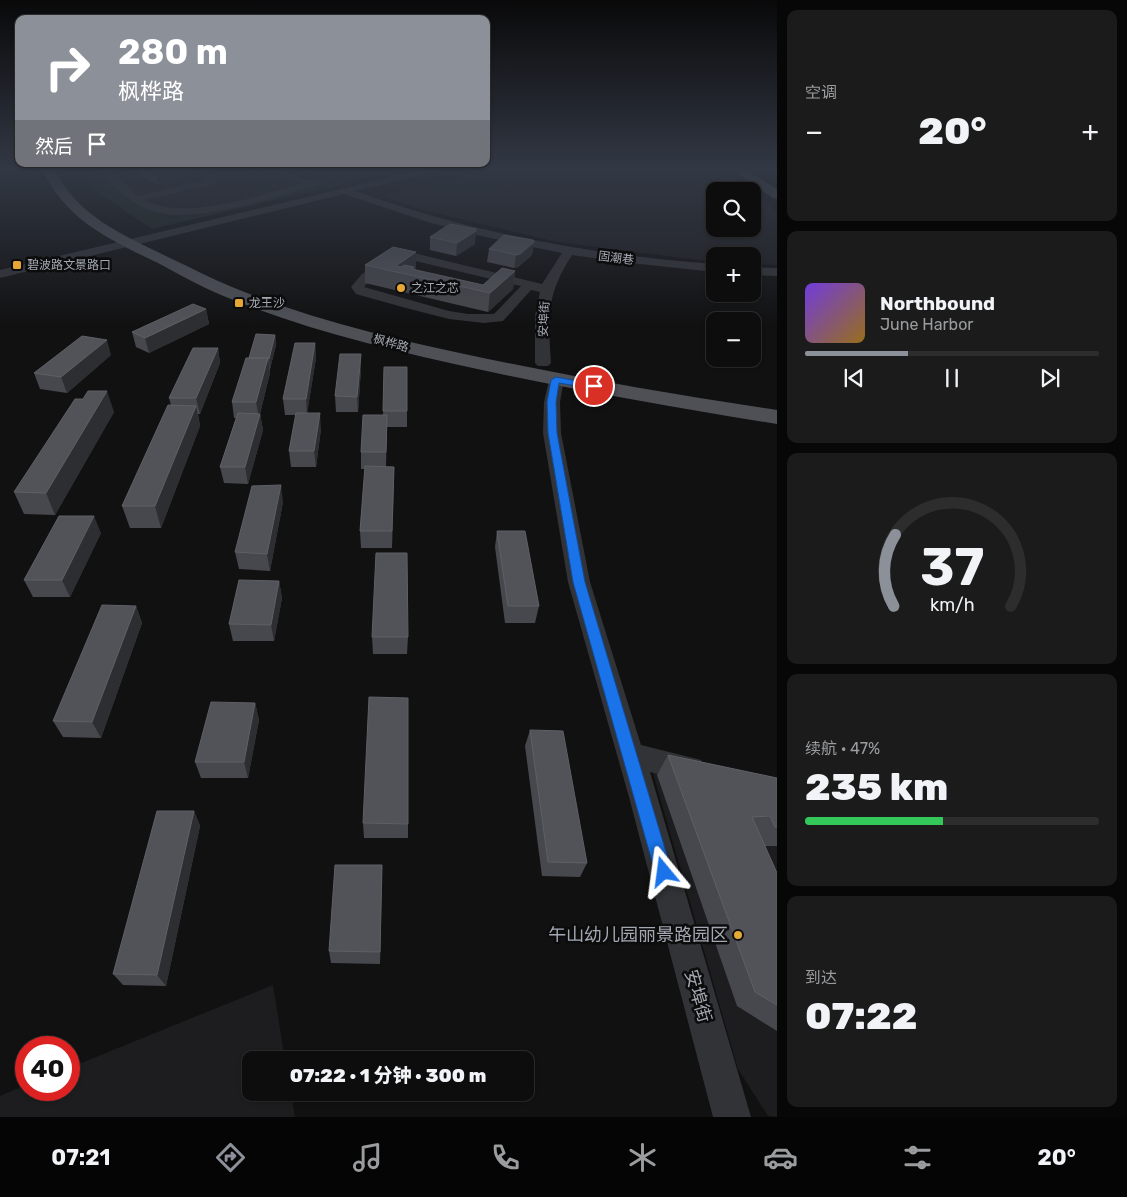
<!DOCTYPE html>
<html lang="zh">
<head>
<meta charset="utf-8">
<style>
	:root { --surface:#0d0d0e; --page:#1b1b1c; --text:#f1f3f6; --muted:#9a9c9e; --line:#2d2d2e; --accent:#8c9099 }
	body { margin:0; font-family:Rubik,"Noto Sans SC",sans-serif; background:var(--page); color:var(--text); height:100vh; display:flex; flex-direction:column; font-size:19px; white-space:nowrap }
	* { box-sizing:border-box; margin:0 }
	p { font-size:16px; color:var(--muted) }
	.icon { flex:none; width:28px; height:28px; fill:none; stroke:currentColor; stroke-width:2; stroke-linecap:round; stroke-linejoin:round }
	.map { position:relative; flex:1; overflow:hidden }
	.details { display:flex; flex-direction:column; gap:10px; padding:10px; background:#070708; width:350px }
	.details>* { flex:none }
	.banner { position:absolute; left:15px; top:15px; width:475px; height:152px; border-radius:10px; box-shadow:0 1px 4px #0004,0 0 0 1px var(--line); background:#8c9099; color:#fff; overflow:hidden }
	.controls { position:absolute; left:706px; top:182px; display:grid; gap:10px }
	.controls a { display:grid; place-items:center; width:55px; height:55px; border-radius:10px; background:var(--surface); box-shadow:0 1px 4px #0004,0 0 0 1px var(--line); font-size:25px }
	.speed { position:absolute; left:15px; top:1036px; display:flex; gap:10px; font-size:25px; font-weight:700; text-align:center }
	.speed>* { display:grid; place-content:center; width:65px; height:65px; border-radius:50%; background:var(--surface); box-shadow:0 1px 4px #0004,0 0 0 1px var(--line); line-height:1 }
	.speed .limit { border:8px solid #d22; background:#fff; color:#111 }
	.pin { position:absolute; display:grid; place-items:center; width:42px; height:42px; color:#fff; margin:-21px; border:2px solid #fff; border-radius:50%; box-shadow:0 1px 5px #0007 }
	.me { position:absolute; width:55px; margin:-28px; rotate:344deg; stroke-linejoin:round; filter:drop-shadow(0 0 4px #0008) }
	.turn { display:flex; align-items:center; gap:18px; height:105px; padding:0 20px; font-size:22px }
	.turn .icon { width:65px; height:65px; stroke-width:2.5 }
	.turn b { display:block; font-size:35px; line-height:42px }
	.then { display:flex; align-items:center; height:48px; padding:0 20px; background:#0003; gap:10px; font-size:19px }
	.big { font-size:38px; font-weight:800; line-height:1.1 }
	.details .tile { flex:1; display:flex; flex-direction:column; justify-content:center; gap:8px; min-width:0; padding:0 18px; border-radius:10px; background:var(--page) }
	.details .dial { align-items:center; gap:0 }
	.dial svg { height:130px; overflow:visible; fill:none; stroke:var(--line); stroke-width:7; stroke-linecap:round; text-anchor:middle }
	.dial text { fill:var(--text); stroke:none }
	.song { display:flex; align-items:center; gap:15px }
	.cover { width:60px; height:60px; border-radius:8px; background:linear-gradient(135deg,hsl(260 70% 55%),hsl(40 70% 35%)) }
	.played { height:5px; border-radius:2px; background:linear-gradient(90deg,var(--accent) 35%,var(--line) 35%) }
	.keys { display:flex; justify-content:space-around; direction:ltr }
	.heat { display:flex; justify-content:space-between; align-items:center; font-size:28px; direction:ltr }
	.charge { height:8px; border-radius:4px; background:linear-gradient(90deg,#34c759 47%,var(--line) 0) }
	.trip { position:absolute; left:242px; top:1051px; width:292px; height:50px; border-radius:10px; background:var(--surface); box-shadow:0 1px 4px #0004,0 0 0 1px var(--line); font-weight:800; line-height:50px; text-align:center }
	.tabs { display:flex; height:80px; justify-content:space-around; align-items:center; background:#050506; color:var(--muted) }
	.tabs .icon { width:35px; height:35px }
	.tabs .selected { color:var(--accent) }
	.tabs b { font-size:22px; color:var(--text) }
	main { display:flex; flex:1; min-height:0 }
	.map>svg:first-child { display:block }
</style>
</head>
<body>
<main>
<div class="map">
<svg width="777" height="1117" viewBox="0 0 777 1117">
	<rect width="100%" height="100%" fill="#111112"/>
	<path fill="#1d1d1f" d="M101,169h279l-210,50 -48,-27z
		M487,169h190l5,4 45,-1 24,19h-36v38h37l1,-37 24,20v53l-24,-1 -1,-8h-37v6l-158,-20 -142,-34 -32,-12z
		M652,770l125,31v316l-9,-1 -30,-47z
		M273,985l12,75h-34v32l40,1 4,24h-295v-21l26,-11v5h43v-22z"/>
	<path fill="#1d251e" d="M77,169h24l21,23 48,27 210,-50h28l-256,60 -52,-35z"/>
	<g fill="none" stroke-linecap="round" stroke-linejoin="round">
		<path fill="#323337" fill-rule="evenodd" d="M99,169h10l29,27 70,-17 -19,-10h11l17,8 2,2 -3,4 -71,17c40,22 113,-5 156,-16l-31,-13 -1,-2c17,0 36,14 48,11l5,3 -2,2c-42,11 -122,39 -164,27 -23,-6 -42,-24 -57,-43z
			M425,169h15l-2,2 -83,20c117,42 236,64 360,73v8l-94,-10 -49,-7c-26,40 -24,62 -21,108l-3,3h-10l-3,-3v-47l5,-24 -9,-2 -28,31 -19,2 -35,-4 -43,-11 -50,-14 -5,-7 11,-13 39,-24 141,34 20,-31 -81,-17 -50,-13 -87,-29 -344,84v-8zM403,258l118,28 -27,28h-26l-19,-3 -85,-24 6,-7z
			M752,267l25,1v8l-25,-1z
			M556,374l6,2 2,3 -4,23 1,31 29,149 51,163 60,15 4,9 -4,9 -10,4 -41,-10 101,345h-38l-84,-320 -61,-215 -25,-149 1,-31 6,-26z"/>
		<path fill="#4e5056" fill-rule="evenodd" d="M42,169h12c25,49 70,66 118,90 20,9 40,20 60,28 82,34 170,54 256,72 96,20 192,37 289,51v14c-99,-16 -197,-33 -295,-54 -88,-19 -178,-40 -261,-75 -21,-9 -41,-20 -61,-31 -49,-24 -93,-42 -118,-95z
			M732,169h13l32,20v10l-4,-1z"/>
	</g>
	<path fill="#47484d" d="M129,169h62l1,6 -35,9z
		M430,237l45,7 -19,12 -26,-6z
		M534,242l-2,13 -14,12 -4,1 -27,-6 2,-13z
		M416,252v17l-1,1 68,15 32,-14 -2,18 -25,23 -123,-29v-18z
		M206,309l3,15 -60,29 -13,-6 -4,-15z
		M275,335l1,10 -6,24v4l-10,41 3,16 -15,54 -24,-1 -4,-16 16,-49h-2l-2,-16 17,-44z
		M315,343l1,15 -9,55 14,16 -5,38h-25l-2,-16 7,-36h-11l-2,-16z
		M218,348l2,15 -20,51h-2l2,12 -39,102h-31l-8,-22 49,-101 -2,-7z
		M111,355l-44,38 -27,-4 -6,-16z
		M384,367l23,44v16h-20l-1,40h8l-2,81h-31l-1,-17 5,-62h-4v-17l22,-37z
		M361,369l-3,43h-22l-1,-16z
		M83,399l31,13 -59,103 -31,-1 -10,-22z
		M283,502l-13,69 -31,-2 -4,-17z
		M497,531l42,75 -4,17h-30l-10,-76z
		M101,533l-31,64h-37l-9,-17z
		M279,581l3,17 -8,43h-41l-4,-17z
		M136,606l6,17 -41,115 -38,-1 -10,-16z
		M372,637h36l-1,17h-34z
		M255,703l4,17 -11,58h-47l-6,-16z
		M530,730l57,133 -7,14 -38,-1 -17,-130z
		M668,755l109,23v68h-12l12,27v158l-40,-25 -80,-231z
		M194,811l6,15 -34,160 -43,-1 -10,-11z
		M363,823l45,1v14h-44z
		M382,865l-2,99 -49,-1 -2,-12z"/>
	<path fill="#2d2e31" d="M154,169h37l1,6 -35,9z
		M308,169h10l-10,2z
		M476,231l-1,13 -19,12 1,-13z
		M534,242l-2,13 -14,12 -4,1 2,-13z
		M416,252v17l-2,1 -18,-4z
		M515,271l-2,18 -25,23 2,-19z
		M206,309l3,15 -60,29 -4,-15z
		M275,335l1,10 -6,24 -1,-10z
		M107,340l4,15 -44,38 -6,-16z
		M315,343l1,15 -9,57 -1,-16z
		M218,348l2,15 -20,51 -4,-16z
		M361,354v15l-3,43 -1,-15z
		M268,358l2,15 -11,45 -3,-16z
		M107,391l7,21 -59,103 -9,-22z
		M196,406l4,20 -39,102 -6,-22z
		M320,413l1,16 -5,38 -2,-16z
		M260,414l3,16 -15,54 -3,-17z
		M394,467v16l-2,65v-17z
		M281,485l2,17 -13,69 -3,-17z
		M94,516l7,17 -31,64 -8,-17z
		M279,581l3,17 -8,43 -3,-16z
		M136,606l6,17 -41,115 -9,-16z
		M255,703l4,17 -11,58 -4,-16z
		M194,811l6,15 -34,160 -9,-11z
		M382,865v14l-2,85v-12z"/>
	<path fill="#515358" stroke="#5e6066" d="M450,224l26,5v2l-19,12 -27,-6z
		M504,235l29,5 1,2 -14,12 -4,1 -27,-6z
		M393,247l23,5 -20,14 5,1 3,-2 10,2 -2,2 71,16 19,-17 13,3 -25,22 -125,-28z
		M193,304l13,5 -61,29 -13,-6z
		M256,334l19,1 -6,24 -1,-1h-19z
		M82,336l25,4 -46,37 -27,-4z
		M295,343h20l-9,56h-23z
		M193,348h25l-22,50h-27z
		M340,354h21l-4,43 -22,-1z
		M246,358h22l-12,44h-24z
		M384,367h23v44h-24z
		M88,391h19l-61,102 -32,-1 61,-93h8z
		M168,405l28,1 -41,100h-33z
		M238,413l22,1 -15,53h-25z
		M296,413h24l-6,38h-25z
		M363,415h24l-1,37h-25z
		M365,466l29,1 -2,64h-32z
		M281,485l-14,69 -32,-2 17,-66z
		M59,516h35l-32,64h-38z
		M497,531h28l14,75h-31z
		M376,553h31l1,84h-36z
		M239,580l40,1 -8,44 -42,-1z
		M102,605l34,1 -44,116 -39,-1z
		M369,697l39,1v126l-45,-1z
		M211,702l44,1 -11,59h-49z
		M530,730l33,1 24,132 -39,-1z
		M668,755l109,23v49h-2l-5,-11 -18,1 25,56v132l-22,-13z
		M157,811h37l-37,164 -44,-1z
		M335,865h47l-2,87 -51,-1z"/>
	<linearGradient id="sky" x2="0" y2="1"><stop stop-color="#09090a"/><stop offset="0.52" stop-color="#323844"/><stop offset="1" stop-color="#323844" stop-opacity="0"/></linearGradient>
	<rect width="777" height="325" fill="url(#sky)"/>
	<path fill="#1a73e8" stroke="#114b97" d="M556,377l38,7 4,2 -4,3 -35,-6 -3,19 1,31 28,149 87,290 -2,6 -6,2 -6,-2 -3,-6 -82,-290 -25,-149 -1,-31 4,-22z"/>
	<g fill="#e6a835" stroke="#0c0c0d" stroke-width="2">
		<rect x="12" y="260" width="10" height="10" rx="2.5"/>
		<circle cx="401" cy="288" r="5"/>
		<rect x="234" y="298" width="10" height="10" rx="2.5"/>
		<circle cx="738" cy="935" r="5"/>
	</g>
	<g text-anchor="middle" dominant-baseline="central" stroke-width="5" stroke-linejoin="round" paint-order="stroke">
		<g font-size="12" fill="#a3a8b2" stroke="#0c0c0d">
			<text transform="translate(616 258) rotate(7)">固潮巷</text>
			<text transform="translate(544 319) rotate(-87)">安埠街</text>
			<text transform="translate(391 343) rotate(16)">枫桦路</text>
		</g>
		<g font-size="12" fill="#a3a8b2" stroke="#0c0c0d" text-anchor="start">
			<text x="27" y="265">碧波路文景路口</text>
			<text x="411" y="288">之江之芯</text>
			<text x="249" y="303">龙王沙</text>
		</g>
		<g font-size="18" fill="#a3a8b2" stroke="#0c0c0d" text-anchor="end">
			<text x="728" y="935">午山幼儿园丽景路园区</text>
		</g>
		<g font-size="18" fill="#a3a8b2" stroke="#0c0c0d">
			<text transform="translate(698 996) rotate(74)">安埠街</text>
		</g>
	</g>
</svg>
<div class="controls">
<a><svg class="icon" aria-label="search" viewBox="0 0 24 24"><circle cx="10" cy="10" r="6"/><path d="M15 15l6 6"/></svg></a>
<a>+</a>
<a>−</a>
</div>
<div class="speed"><div class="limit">40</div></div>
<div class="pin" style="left:594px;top:386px;background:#d93025"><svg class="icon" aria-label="arrive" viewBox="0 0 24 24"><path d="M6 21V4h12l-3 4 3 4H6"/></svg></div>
<svg class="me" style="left:664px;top:872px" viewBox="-20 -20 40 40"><path d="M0-17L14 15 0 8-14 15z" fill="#1a73e8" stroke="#fff" stroke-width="4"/></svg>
<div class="trip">07:22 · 1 分钟 · 300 m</div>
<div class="banner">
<div class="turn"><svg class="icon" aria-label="right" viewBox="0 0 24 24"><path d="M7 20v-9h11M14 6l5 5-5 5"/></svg><div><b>280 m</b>枫桦路</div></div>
<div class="then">然后<svg class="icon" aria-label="arrive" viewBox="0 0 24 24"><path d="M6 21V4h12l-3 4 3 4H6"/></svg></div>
</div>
</div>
<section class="details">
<div class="tile"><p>空调</p>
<div class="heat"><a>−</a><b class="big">20°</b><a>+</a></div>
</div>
<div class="tile">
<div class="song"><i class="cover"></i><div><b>Northbound</b><p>June Harbor</p></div></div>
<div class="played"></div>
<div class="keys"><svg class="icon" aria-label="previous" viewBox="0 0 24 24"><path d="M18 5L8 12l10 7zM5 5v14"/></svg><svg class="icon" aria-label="pause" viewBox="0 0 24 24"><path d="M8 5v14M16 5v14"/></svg><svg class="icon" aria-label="next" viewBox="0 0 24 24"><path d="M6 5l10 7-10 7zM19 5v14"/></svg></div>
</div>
<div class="tile dial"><svg viewBox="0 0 100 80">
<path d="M14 69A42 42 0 1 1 86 69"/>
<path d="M14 69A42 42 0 0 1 15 25" stroke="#8c9099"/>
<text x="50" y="56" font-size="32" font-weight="700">37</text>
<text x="50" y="72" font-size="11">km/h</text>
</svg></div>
<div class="tile"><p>续航 · 47%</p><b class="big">235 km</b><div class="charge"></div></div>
<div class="tile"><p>到达</p><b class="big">07:22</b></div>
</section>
</main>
<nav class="tabs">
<b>07:21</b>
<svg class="icon selected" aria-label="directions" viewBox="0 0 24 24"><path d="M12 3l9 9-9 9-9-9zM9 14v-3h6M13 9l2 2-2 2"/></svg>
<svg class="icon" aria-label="music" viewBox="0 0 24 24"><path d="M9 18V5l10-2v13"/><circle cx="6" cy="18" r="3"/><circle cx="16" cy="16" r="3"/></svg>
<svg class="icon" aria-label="phone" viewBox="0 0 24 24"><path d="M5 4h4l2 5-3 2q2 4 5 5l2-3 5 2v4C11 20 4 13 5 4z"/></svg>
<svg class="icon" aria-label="climate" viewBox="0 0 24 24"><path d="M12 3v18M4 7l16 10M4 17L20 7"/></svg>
<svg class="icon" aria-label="car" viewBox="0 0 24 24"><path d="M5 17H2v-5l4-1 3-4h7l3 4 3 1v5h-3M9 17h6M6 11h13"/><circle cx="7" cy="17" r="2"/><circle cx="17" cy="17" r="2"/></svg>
<svg class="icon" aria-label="filters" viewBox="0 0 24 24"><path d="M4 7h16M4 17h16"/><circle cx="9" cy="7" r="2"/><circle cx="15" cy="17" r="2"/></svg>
<b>20°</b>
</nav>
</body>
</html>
